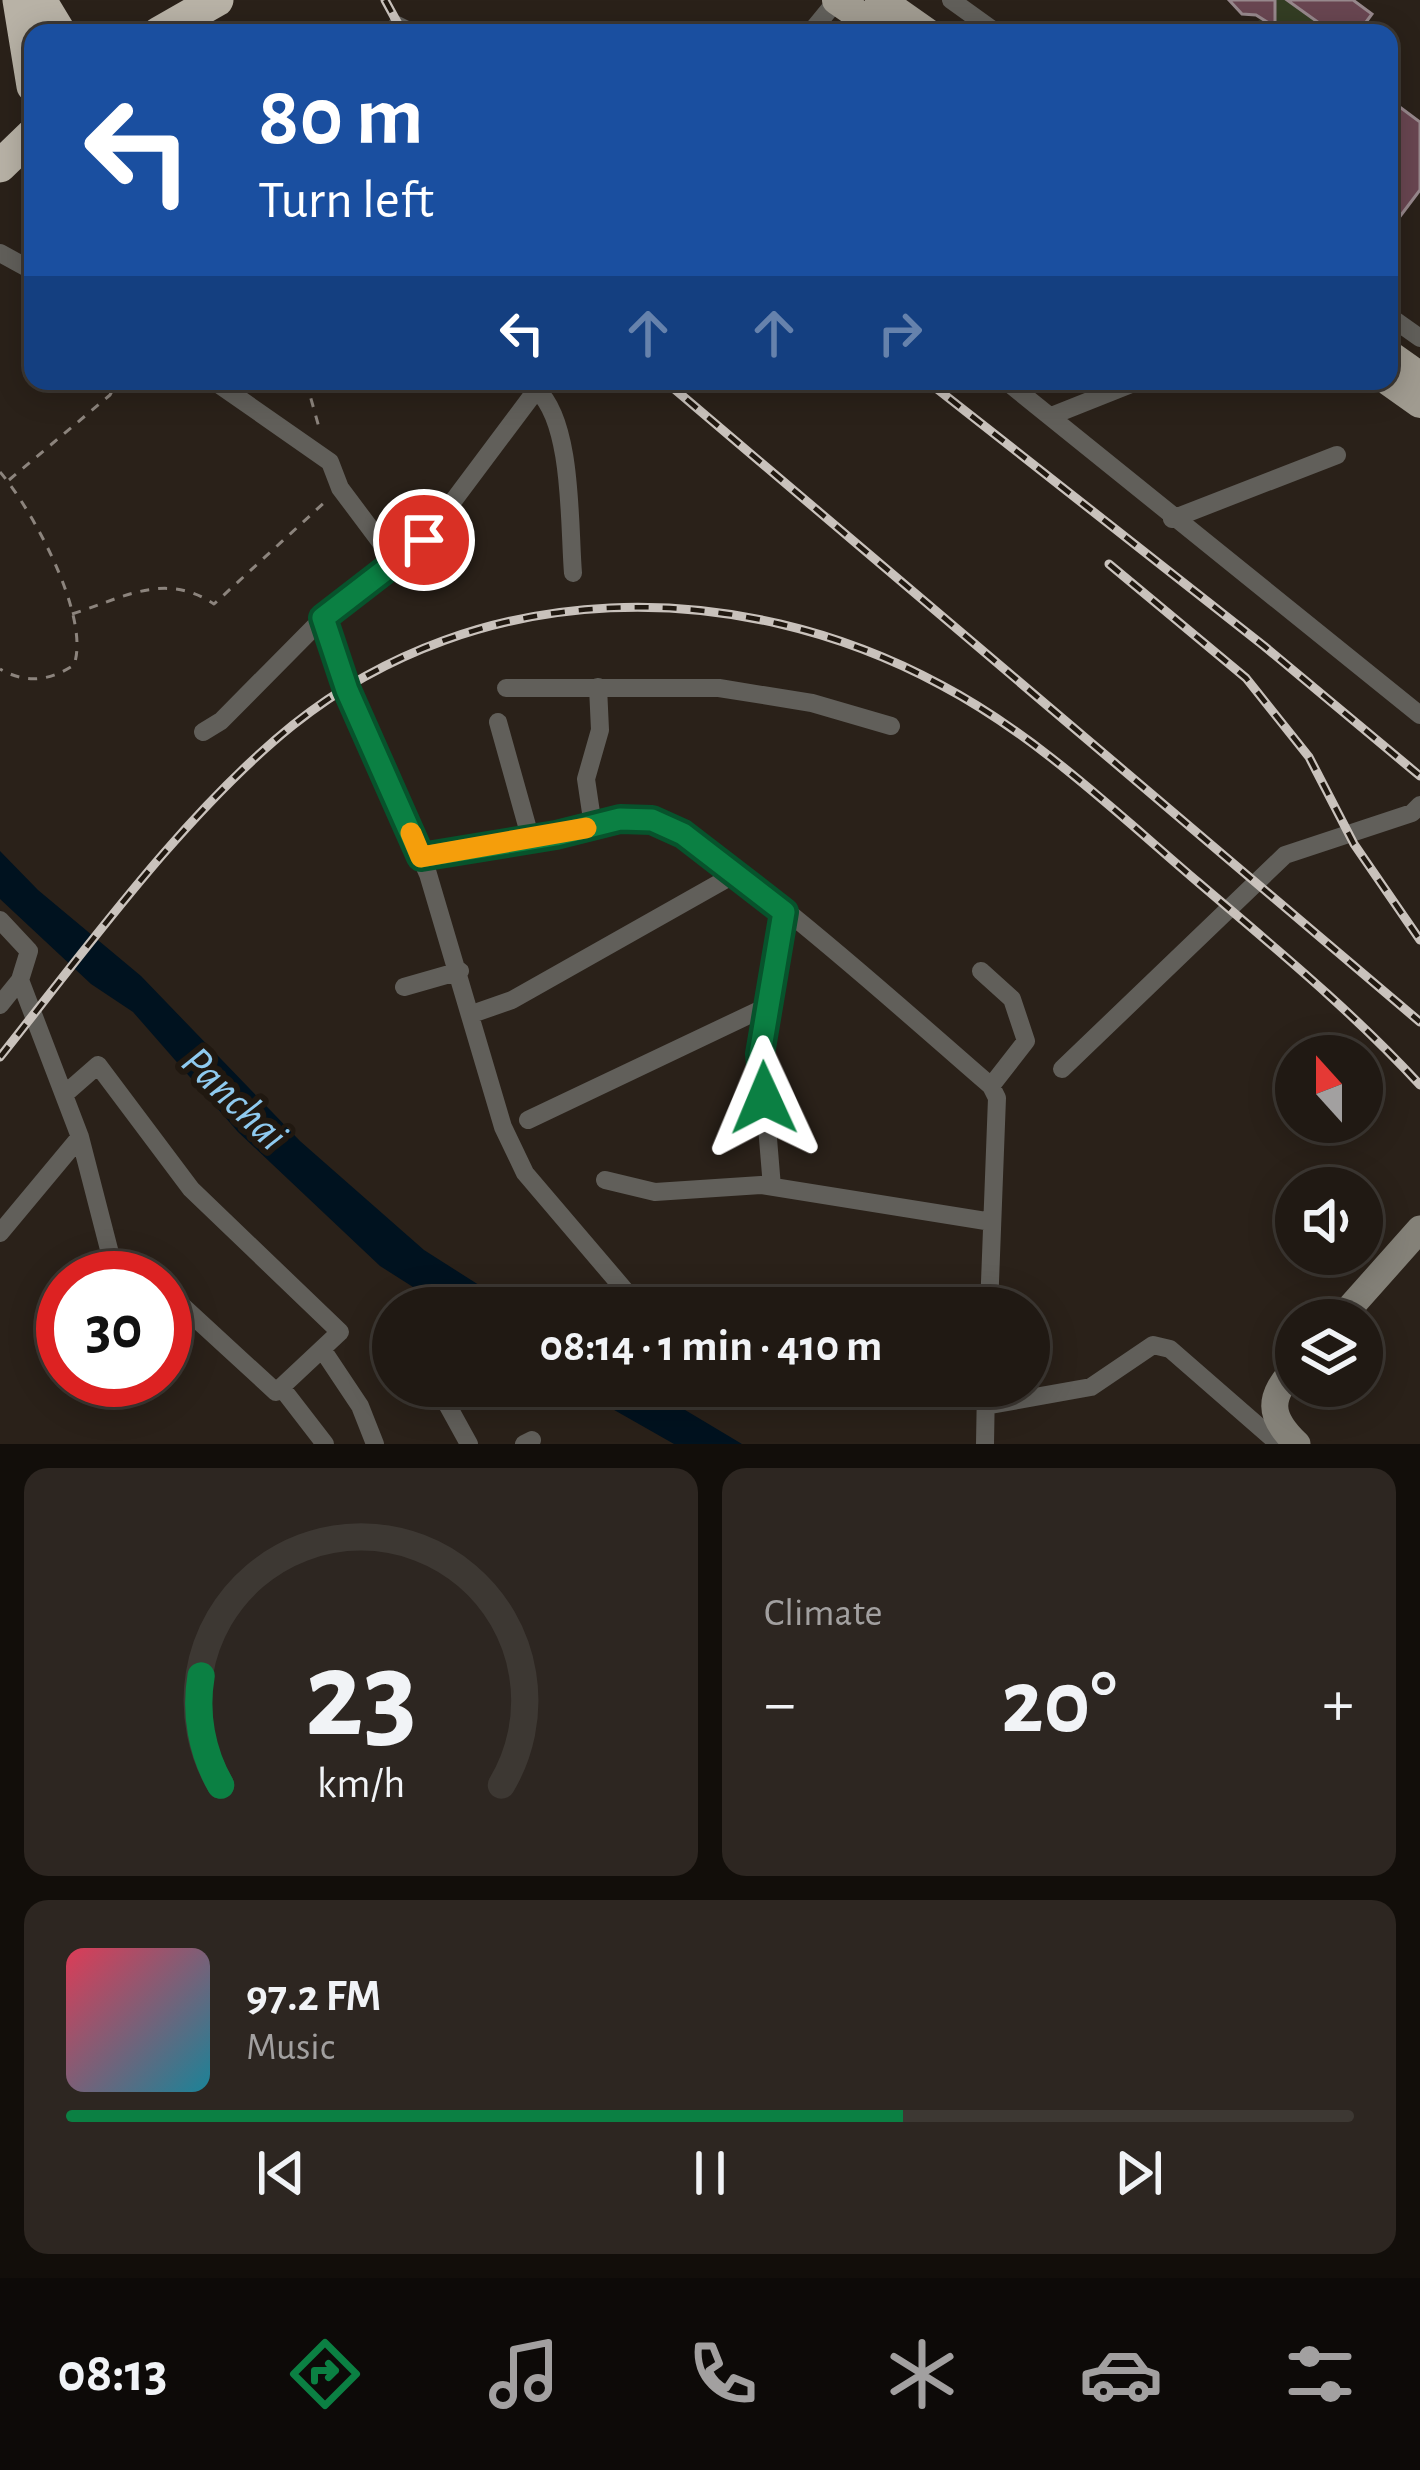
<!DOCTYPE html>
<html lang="en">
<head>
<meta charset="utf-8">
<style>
	:root { --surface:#201913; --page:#2d2621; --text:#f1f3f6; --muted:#a2a0a0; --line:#3d3833; --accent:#0b8043 }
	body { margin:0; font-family:"Alegreya Sans",sans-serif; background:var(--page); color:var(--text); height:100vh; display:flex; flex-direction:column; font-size:45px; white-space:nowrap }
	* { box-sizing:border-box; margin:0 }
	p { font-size:39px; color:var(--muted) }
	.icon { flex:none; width:66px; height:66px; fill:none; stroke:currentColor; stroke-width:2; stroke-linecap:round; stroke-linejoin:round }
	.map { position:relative; height:1444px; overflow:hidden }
	.side { display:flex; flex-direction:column; gap:24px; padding:24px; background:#120e0a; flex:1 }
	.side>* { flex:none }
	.banner { position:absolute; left:24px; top:24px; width:1374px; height:366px; border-radius:24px; box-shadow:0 6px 30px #0003,0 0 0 3px var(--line); background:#1a4fa0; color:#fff; overflow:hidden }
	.needle { width:78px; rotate:339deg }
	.fabs { position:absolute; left:1275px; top:1035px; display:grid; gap:24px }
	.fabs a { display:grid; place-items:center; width:108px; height:108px; border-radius:50%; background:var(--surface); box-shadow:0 6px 30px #0003,0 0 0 3px var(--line); font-size:60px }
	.speed { position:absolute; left:36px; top:1251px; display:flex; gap:24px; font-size:60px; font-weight:700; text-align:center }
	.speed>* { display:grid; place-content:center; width:156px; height:156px; border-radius:50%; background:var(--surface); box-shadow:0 6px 30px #0003,0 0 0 3px var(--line); line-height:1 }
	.speed .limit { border:18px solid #d22; background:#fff; color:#111 }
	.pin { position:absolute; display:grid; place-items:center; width:102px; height:102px; color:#fff; margin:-51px; border:6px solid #fff; border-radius:50%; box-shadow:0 3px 12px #0007 }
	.me { position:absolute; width:132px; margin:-66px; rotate:359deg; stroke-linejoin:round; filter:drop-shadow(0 0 9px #0008) }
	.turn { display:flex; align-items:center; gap:42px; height:252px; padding:0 36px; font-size:54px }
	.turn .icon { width:156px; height:156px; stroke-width:2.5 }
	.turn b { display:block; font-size:84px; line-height:102px }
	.lanes { display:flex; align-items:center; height:114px; padding:0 36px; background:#0003; justify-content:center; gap:60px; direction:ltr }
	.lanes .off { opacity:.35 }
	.big { font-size:90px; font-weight:700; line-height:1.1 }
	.side .widget { flex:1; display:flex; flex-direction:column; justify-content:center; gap:18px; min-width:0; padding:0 42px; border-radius:24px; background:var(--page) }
	.side .dial { align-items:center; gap:0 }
	.dial svg { height:312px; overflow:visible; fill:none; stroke:var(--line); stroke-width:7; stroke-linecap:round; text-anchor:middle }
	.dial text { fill:var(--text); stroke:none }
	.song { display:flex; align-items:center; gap:36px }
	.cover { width:144px; height:144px; border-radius:18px; background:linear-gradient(135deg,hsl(350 70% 55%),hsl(190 70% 35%)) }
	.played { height:12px; border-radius:6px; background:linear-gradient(90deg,var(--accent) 65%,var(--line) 65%) }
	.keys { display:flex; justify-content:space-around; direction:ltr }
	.heat { display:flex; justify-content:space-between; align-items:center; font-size:66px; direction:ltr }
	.side .tiles { flex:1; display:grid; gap:24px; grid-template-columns:1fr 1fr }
	.widget:last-child { grid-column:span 2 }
	.trip { position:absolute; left:372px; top:1287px; width:678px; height:120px; border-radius:60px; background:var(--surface); box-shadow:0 6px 30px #0003,0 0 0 3px var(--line); font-weight:700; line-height:120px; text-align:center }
	.menu { display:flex; height:192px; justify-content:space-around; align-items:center; background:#0d0a08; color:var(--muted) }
	.menu .icon { width:84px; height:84px }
	.menu .on { color:var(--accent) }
	.menu b { font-size:54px; color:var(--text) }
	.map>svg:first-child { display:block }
</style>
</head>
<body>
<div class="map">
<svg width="1420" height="1444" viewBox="0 0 1420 1444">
	<rect width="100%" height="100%" fill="#2a2119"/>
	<path fill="#333d23" d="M1273,0h14l46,33h-80l6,-13 15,3z"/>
	<path fill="#00121f" d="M0,851l38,39 103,86 159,165 124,109 91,58h-69l-66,-42 -142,-134 -105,-120 -42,-28 -91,-85z
		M572,1386h73l97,58h-68z"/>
	<path fill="#694651" stroke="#97888c" stroke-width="3" d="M1229,0h46v27l-19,-12 -14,-1z
		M1287,0h66l19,14 -14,19h-25z
		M1389,99l31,23v68l-31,41z"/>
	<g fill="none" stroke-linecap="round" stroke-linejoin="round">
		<path stroke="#8c847d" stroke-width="3" stroke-dasharray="9 9" stroke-linecap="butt" d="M306,381l14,50
			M0,472c32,37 91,145 74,193 -25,16 -48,19 -74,4
			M9,480l101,-85 7,-14
			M72,614c51,-16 93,-43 142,-10l113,-104"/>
		<path stroke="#615f5a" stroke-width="18" d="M951,0l46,33
			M397,25l16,8
			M810,33l27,-33
			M0,253l33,18
			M1389,316l31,22
			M214,381l116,81 10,26 54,72
			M1006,381l414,334
			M537,390c36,33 32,135 36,183
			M1051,416l88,-35
			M1172,519l165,-64
			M323,618l24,72 81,184 75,253 22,46 115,135
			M506,688h213l93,15 79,23
			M498,722l33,118
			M203,732l18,-11 102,-103 101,-78 119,-159
			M593,826l-7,-47 14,-49 -2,-43
			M421,857c45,-7 91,-12 135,-22 31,-6 58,-17 90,-15 56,5 288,218 345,266l6,12 -8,210
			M0,920l29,31 -9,29 60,157 32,124 23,2 17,15
			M981,971l31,28 14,42 -35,45
			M404,987l56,-16
			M0,1005l20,-25
			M472,1014l40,-14 225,-127
			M1062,1069l223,-214 127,-42 8,-8
			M66,1093l32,-28 93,124 149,143 -64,60 -111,-102
			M528,1120l240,-114
			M605,1180l50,12 106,-7 231,37
			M772,1187l-11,-133 23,-142
			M0,1233l80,-96
			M322,1349l38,57 15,38
			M437,1386l32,58
			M281,1387l44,57
			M985,1406l106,-19 62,-42 17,4 109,95
			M524,1444l8,-4
			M985,1444l1,-58"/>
		<path stroke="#848178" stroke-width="27" d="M1339,1320l81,-91
			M1296,1367c-28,30 -29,48 1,77"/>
		<path stroke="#a09b90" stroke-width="30" d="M837,0l48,33
			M880,0l47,33
			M1389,355l31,22
			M1389,381l31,22"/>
		<path stroke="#b8b2a6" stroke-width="33" d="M19,0l14,86
			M40,0l20,33
			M159,33l58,-33
			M0,166l33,-32"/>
		<defs>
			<path id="rail" d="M385,0l18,33
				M665,381l755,641
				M927,381l337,265 156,130
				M1109,564l137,114 63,79 45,87 66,96
				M0,1057c86,-108 186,-246 293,-332 186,-149 444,-150 648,-40 95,50 177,129 258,198 76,65 153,128 221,202"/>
		</defs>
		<use href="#rail" stroke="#c9c2bc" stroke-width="9"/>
		<use href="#rail" stroke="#201810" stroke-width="4.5" stroke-dasharray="14" stroke-linecap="butt"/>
	</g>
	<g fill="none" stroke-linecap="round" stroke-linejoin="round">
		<defs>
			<path id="route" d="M424,540l-101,78 24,72 74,167 135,-22 64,-16 32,1 31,14 101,78 -24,142 4,44"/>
		</defs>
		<use href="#route" stroke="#07532c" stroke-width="30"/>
		<use href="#route" stroke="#0b8043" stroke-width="21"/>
		<path stroke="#f59e0b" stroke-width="21" d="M411,833l10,24 165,-29"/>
	</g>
	<g text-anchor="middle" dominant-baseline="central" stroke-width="12" stroke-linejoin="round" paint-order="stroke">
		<g font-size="45" font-style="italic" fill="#8fcaef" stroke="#201810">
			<text transform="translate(234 1099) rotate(44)">Panchai</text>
		</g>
	</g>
</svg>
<div class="fabs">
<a><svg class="needle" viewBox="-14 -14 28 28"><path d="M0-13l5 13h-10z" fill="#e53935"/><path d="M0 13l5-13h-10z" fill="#a2a0a0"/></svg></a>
<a><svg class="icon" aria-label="sound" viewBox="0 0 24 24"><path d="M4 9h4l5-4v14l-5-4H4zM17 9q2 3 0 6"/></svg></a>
<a><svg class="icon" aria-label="layers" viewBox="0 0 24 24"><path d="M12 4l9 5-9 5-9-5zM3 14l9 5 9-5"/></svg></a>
</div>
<div class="speed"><div class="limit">30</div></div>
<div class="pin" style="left:424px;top:540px;background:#d93025"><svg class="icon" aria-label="arrive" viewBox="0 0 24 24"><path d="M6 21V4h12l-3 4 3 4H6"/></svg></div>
<svg class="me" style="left:764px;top:1098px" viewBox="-20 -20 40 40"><path d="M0-17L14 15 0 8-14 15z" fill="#0b8043" stroke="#fff" stroke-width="4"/></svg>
<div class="trip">08:14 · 1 min · 410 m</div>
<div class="banner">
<div class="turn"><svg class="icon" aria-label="left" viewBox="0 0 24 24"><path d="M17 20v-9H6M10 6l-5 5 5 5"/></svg><div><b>80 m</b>Turn left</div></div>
<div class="lanes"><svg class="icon" aria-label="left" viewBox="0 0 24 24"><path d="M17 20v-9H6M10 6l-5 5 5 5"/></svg><svg class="icon off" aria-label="ahead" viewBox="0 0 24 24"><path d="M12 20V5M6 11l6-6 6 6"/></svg><svg class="icon off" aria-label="ahead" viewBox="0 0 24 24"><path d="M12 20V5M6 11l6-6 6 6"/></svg><svg class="icon off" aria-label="right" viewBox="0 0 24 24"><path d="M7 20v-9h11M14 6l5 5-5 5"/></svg></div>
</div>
</div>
<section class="side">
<div class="tiles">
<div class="widget dial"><svg viewBox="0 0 100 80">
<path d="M14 69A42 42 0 1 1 86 69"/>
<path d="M14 69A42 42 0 0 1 9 41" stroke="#0b8043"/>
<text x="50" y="56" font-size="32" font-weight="700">23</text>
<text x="50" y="72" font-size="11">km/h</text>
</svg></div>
<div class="widget"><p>Climate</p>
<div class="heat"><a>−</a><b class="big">20°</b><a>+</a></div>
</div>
<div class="widget">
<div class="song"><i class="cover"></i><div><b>97.2 FM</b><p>Music</p></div></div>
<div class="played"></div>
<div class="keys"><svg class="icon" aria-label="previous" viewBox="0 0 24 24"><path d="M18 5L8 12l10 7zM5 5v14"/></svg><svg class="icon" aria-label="pause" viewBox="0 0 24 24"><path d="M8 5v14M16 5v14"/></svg><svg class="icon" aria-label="next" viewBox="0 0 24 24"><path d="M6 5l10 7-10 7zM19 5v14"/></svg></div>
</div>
</div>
</section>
<nav class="menu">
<b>08:13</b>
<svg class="icon on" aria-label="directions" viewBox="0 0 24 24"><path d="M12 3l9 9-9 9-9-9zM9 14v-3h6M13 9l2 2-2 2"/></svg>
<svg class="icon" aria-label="music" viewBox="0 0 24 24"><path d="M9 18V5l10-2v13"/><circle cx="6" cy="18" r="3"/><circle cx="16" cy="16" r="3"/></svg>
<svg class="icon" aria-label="phone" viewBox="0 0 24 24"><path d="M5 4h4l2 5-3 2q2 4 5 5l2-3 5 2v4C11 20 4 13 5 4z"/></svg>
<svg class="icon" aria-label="climate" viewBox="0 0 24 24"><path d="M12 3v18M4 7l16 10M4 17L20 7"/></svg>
<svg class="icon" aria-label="car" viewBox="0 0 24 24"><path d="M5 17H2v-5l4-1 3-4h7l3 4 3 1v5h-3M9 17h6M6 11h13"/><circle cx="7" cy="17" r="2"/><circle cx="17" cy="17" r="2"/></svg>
<svg class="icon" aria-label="filters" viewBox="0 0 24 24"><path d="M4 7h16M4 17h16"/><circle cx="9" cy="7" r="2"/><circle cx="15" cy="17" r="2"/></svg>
</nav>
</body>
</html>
